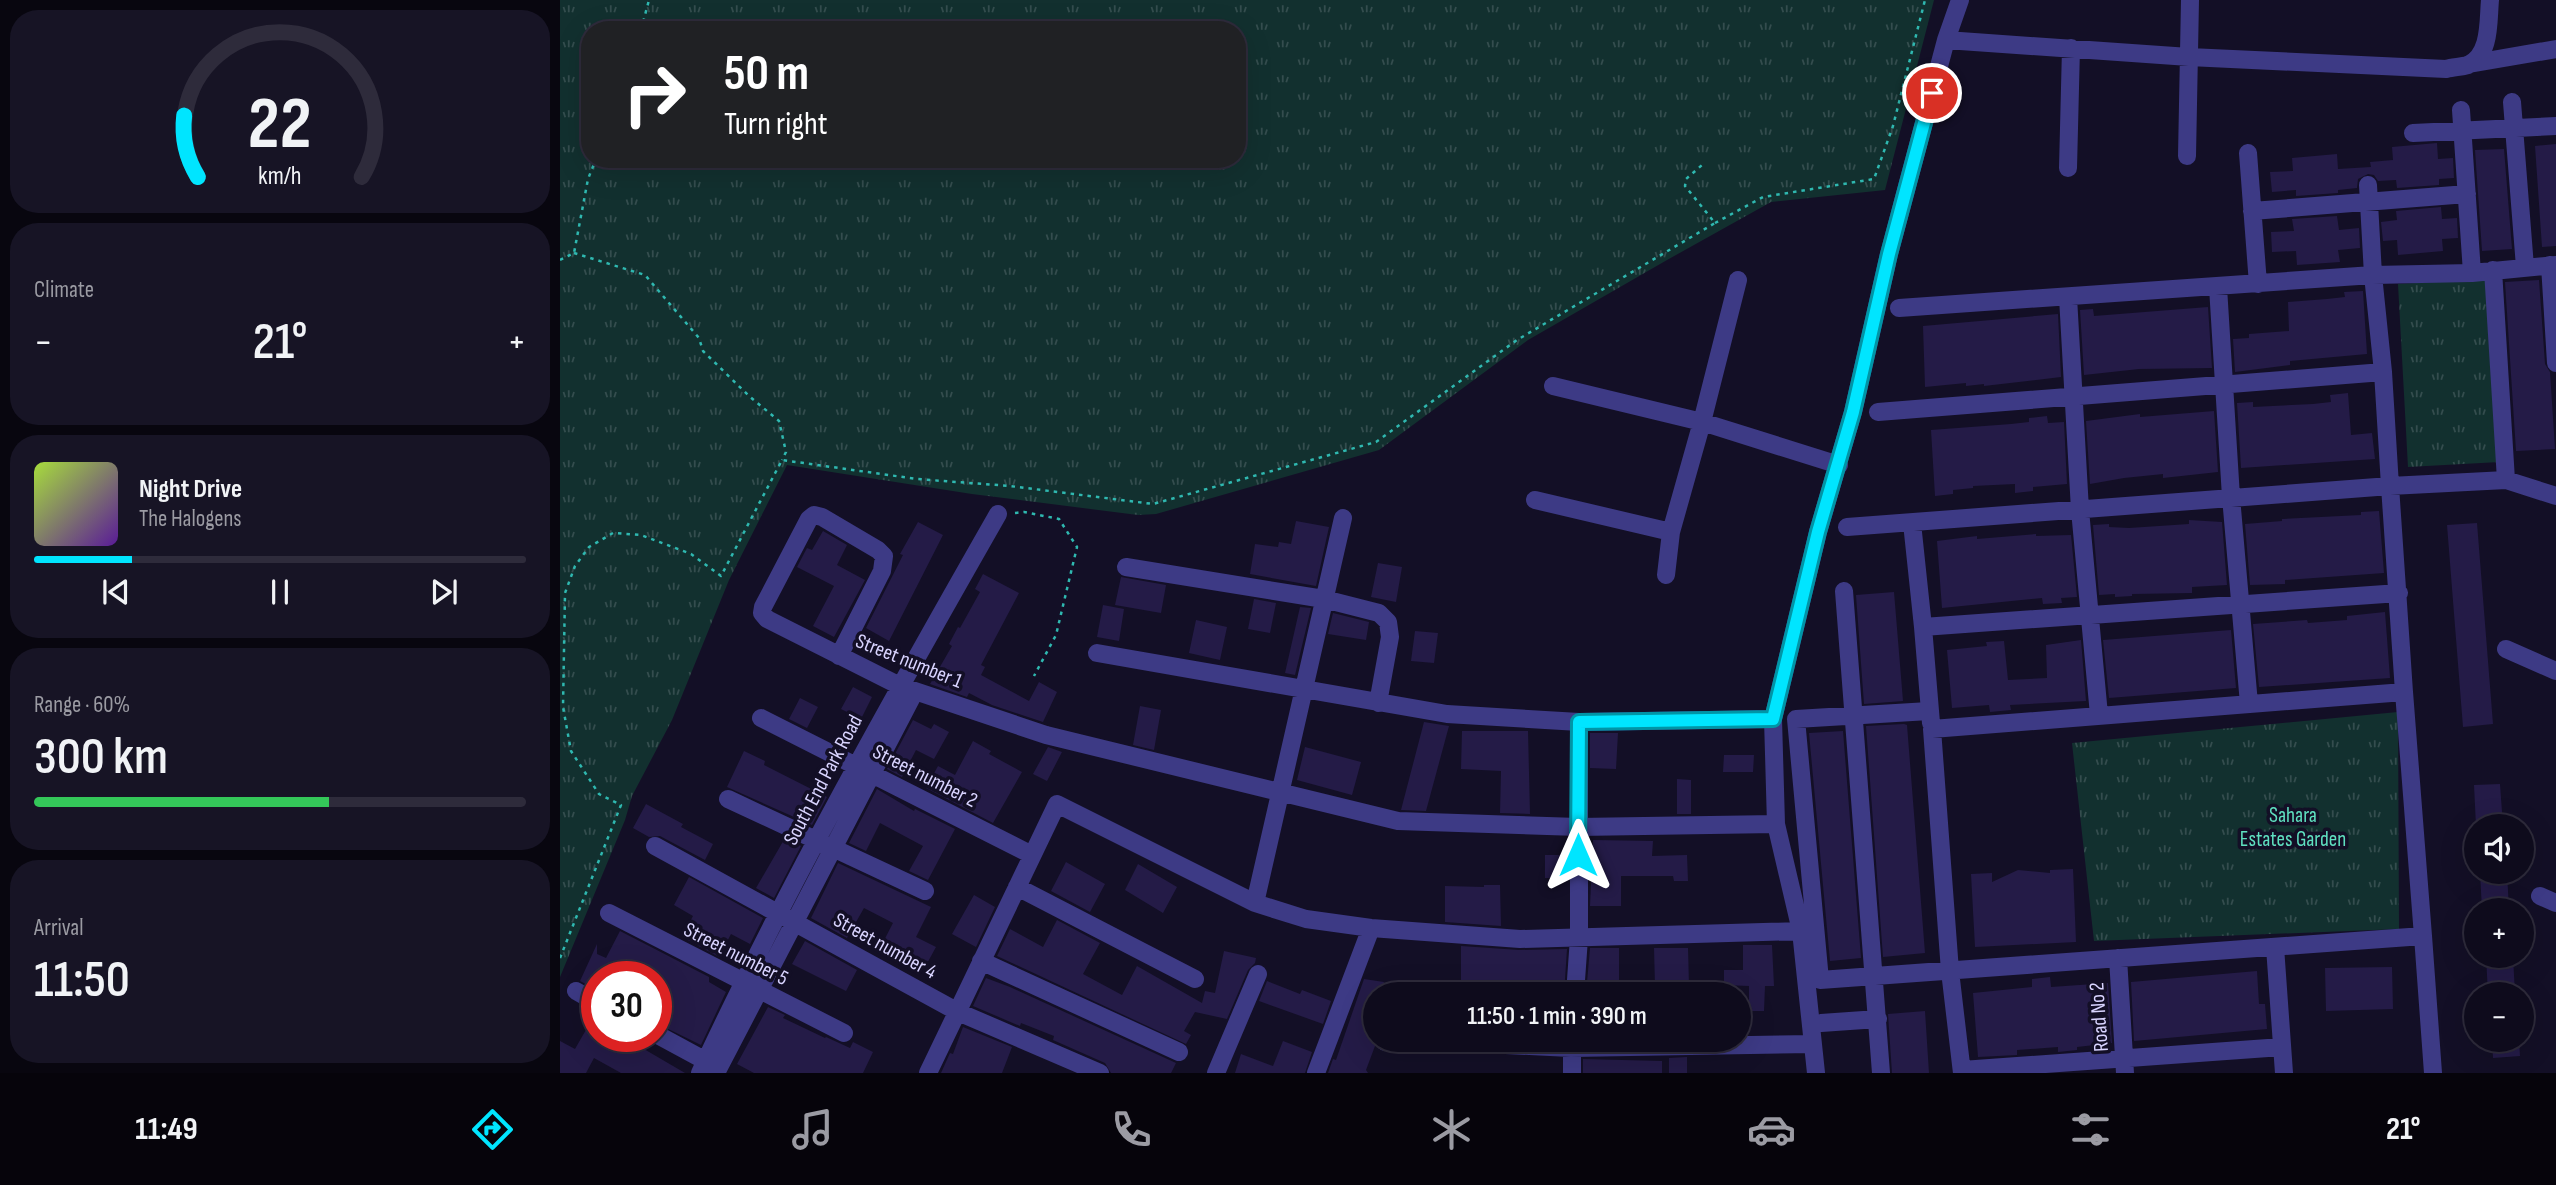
<!DOCTYPE html>
<html lang="en">
<head>
<meta charset="utf-8">
<style>
	:root { --surface:#0e0b1c; --page:#171425; --text:#f1f3f6; --muted:#9b9ba3; --line:#2e2b3b; --accent:#00e5ff }
	body { margin:0; font-family:"Sofia Sans Condensed",sans-serif; background:var(--page); color:var(--text); height:100vh; display:flex; flex-direction:column; font-size:26px; white-space:nowrap }
	* { box-sizing:border-box; margin:0 }
	p { font-size:23px; color:var(--muted) }
	.icon { flex:none; width:38px; height:38px; fill:none; stroke:currentColor; stroke-width:2; stroke-linecap:round; stroke-linejoin:round }
	.map { position:relative; flex:1; overflow:hidden }
	.side { display:flex; flex-direction:column; gap:10px; padding:10px; background:#08060f; width:560px }
	.side>* { flex:none }
	.banner { position:absolute; left:21px; top:21px; width:665px; height:147px; border-radius:28px; box-shadow:0 7px 28px #0002,0 0 0 2px var(--line); background:#202124; color:#fff; overflow:hidden }
	.buttons { position:absolute; left:1904px; top:814px; display:grid; gap:14px }
	.buttons a { display:grid; place-items:center; width:70px; height:70px; border-radius:50%; background:var(--surface); box-shadow:0 7px 28px #0002,0 0 0 2px var(--line); font-size:35px }
	.speed { position:absolute; left:21px; top:961px; display:flex; gap:14px; font-size:35px; font-weight:700; text-align:center }
	.speed>* { display:grid; place-content:center; width:91px; height:91px; border-radius:50%; background:var(--surface); box-shadow:0 7px 28px #0002,0 0 0 2px var(--line); line-height:1 }
	.speed .limit { border:10px solid #d22; background:#fff; color:#111 }
	.pin { position:absolute; display:grid; place-items:center; width:60px; height:60px; color:#fff; margin:-30px; border:4px solid #fff; border-radius:50%; box-shadow:0 2px 7px #0007 }
	.me { position:absolute; width:77px; margin:-38px; rotate:0deg; stroke-linejoin:round; filter:drop-shadow(0 0 5px #0008) }
	.turn { display:flex; align-items:center; gap:24px; height:147px; padding:0 28px; font-size:32px }
	.turn .icon { width:91px; height:91px; stroke-width:2.5 }
	.turn b { display:block; font-size:49px; line-height:60px }
	.big { font-size:52px; font-weight:600; line-height:1.1 }
	.side .tile { flex:1; display:flex; flex-direction:column; justify-content:center; gap:10px; min-width:0; padding:0 24px; border-radius:28px; background:var(--page) }
	.side .dial { align-items:center; gap:0 }
	.dial svg { height:182px; overflow:visible; fill:none; stroke:var(--line); stroke-width:7; stroke-linecap:round; text-anchor:middle }
	.dial text { fill:var(--text); stroke:none }
	.song { display:flex; align-items:center; gap:21px }
	.cover { width:84px; height:84px; border-radius:10px; background:linear-gradient(135deg,hsl(80 70% 55%),hsl(270 70% 35%)) }
	.played { height:7px; border-radius:4px; background:linear-gradient(90deg,var(--accent) 20%,var(--line) 20%) }
	.keys { display:flex; justify-content:space-around; direction:ltr }
	.heat { display:flex; justify-content:space-between; align-items:center; font-size:38px; direction:ltr }
	.charge { height:10px; border-radius:5px; background:linear-gradient(90deg,#34c759 60%,var(--line) 0) }
	.trip { position:absolute; left:803px; top:982px; width:388px; height:70px; border-radius:35px; background:var(--surface); box-shadow:0 7px 28px #0002,0 0 0 2px var(--line); font-weight:600; line-height:70px; text-align:center }
	.dock { display:flex; height:112px; justify-content:space-around; align-items:center; background:#06040b; color:var(--muted) }
	.dock .icon { width:49px; height:49px }
	.dock .selected { color:var(--accent) }
	.dock b { font-size:32px; color:var(--text) }
	main { display:flex; flex:1; min-height:0 }
	.map>svg:first-child { display:block }
</style>
</head>
<body>
<main>
<section class="side">
<div class="tile dial"><svg viewBox="0 0 100 80">
<path d="M14 69A42 42 0 1 1 86 69"/>
<path d="M14 69A42 42 0 0 1 8 42" stroke="#00e5ff"/>
<text x="50" y="56" font-size="32" font-weight="700">22</text>
<text x="50" y="72" font-size="11">km/h</text>
</svg></div>
<div class="tile"><p>Climate</p>
<div class="heat"><a>−</a><b class="big">21°</b><a>+</a></div>
</div>
<div class="tile">
<div class="song"><i class="cover"></i><div><b>Night Drive</b><p>The Halogens</p></div></div>
<div class="played"></div>
<div class="keys"><svg class="icon" aria-label="previous" viewBox="0 0 24 24"><path d="M18 5L8 12l10 7zM5 5v14"/></svg><svg class="icon" aria-label="pause" viewBox="0 0 24 24"><path d="M8 5v14M16 5v14"/></svg><svg class="icon" aria-label="next" viewBox="0 0 24 24"><path d="M6 5l10 7-10 7zM19 5v14"/></svg></div>
</div>
<div class="tile"><p>Range · 60%</p><b class="big">300 km</b><div class="charge"></div></div>
<div class="tile"><p>Arrival</p><b class="big">11:50</b></div>
</section>
<div class="map">
<svg width="1996" height="1073" viewBox="0 0 1996 1073">
	<defs>
		<pattern id="grass-tufts" width="24" height="20" patternUnits="userSpaceOnUse" patternTransform="scale(1.75)"><rect width="24" height="20" fill="#12302f"/><path d="M3 7l-1-3M5 7V3M7 7l1-3M15 17l-1-3M17 17v-4M19 17l1-3" fill="none" stroke="#344d4e"/></pattern>
	</defs>
	<rect width="100%" height="100%" fill="#130f26"/>
	<path fill="url(#grass-tufts)" fill-rule="evenodd" d="M0,0h1374l-49,190 -114,12 -104,58 -139,80 -149,110 -223,64 -18,1 -166,-21 -185,-29 -58,115 -57,140 -40,76 -7,24 -65,157zM30,30h647v129h-647z
		M1929,279l10,183 -91,5 -10,-183z
		M1838,712l1,217 -305,12 -22,-198z"/>
	<path fill="#241b47" d="M1877,143l1,16 15,-1 1,20 -15,1v6l-42,3 -1,-8 -18,1 -4,-6 -6,-1 -10,5 -1,9 -19,2v3l-42,3v-6l-24,2 -2,-20 23,-1 -1,-13 45,-4 1,15 33,-2 -1,-5 23,-2 -1,-13z
		M1996,144v102l-14,1 -7,-101z
		M1944,149l8,100 -30,2 -7,-101z
		M1881,207l1,12 15,-1 1,20 -16,1 1,12 -45,4 -1,-15 -14,1 -2,-19 16,-2 -1,-9z
		M1777,216l2,14 20,-2 1,20 -22,2 2,12 -43,3 -1,-14 -24,1 -1,-20 23,-1 -2,-12z
		M1979,280l6,84 5,8 5,77 -39,2 -11,-169z
		M1803,291l4,63 -77,7v4l-55,7 -2,-33 16,-1v-4l40,-3 -1,-29 39,-3 18,-2 -1,-5z
		M1648,307l4,61 -73,1 -55,6 -4,-65 13,-1 1,7z
		M1498,314l3,63 -77,9v-2l-18,2v-3l-41,4 -2,-61z
		M1788,393l3,42 21,-2 3,26 -134,9 -4,-65 16,-1v5l60,-3 18,-2 -1,-7z
		M1654,411l4,61 -55,6v-4l-39,4 -34,6 -4,-63 54,-7v3z
		M1487,416l1,7 16,-1 3,62 -34,3v4l-18,2v-9l-42,2v2l-20,2v4l-18,2 -4,-66 80,-6 18,-2v-4z
		M1819,511l5,62 -99,7v4l-35,1 -5,-61 37,-3v-2l79,-4v-3z
		M1629,520l33,2 5,63 -35,2v6l-60,1v2l-17,1v-3l-16,1 -6,-70 16,-1v3l20,1 60,-4z
		M736,521l33,6 -13,59 -66,-12 5,-30 23,3 1,-5 12,2z
		M358,522l25,13 -54,106 -23,-13 37,-73 -3,-1z
		M1917,523l16,201 -30,3 -16,-202z
		M263,531l24,14 -10,20 28,15 -31,57 -21,-11 21,-40 -37,-19 10,-19 5,2z
		M1476,534v2l35,-1 6,62 -16,1 1,5 -19,1 -1,-6 -100,10 -5,-67 40,-5v3z
		M818,563l24,4 -6,35 -25,-5z
		M423,574l36,19 -38,72 4,2 -4,8 48,26 10,-19 18,10 -14,30 -51,-17 -23,-12 -2,4 -37,-13 22,-38 -3,-2 9,-17 2,1 20,-36 -5,-3z
		M561,577l45,8 -5,28 -46,-8z
		M1334,592l9,109 -39,3 -8,-109z
		M694,599l22,4 -6,30 -22,-4z
		M543,605l21,4 -5,32 -22,-4z
		M740,607l11,1 -16,67 -10,-2z
		M1825,612l5,66 -131,9 -6,-63 54,-4 1,3 39,-3v-4z
		M773,613l36,9 -3,18 -38,-6z
		M636,620l31,7 -7,33 -31,-7z
		M1671,630l5,58 -127,10 -6,-58z
		M855,631l23,2 -4,30 -23,-2z
		M1521,640l5,61 -76,4 1,5 -21,2 -1,-7 -37,3 -5,-58 40,-4 -1,-4 18,-1 4,39 39,-2 -1,-33z
		M293,687l19,10 -11,22 -20,-10z
		M240,698l18,9 -11,21 -18,-9z
		M580,706l21,4 -7,40 -21,-5z
		M353,720l18,9 3,-5 15,8 -15,27 -18,-9 -14,27 -15,-8z
		M864,722l25,4 -23,85 -25,-1z
		M1344,724l3,1 18,228 -42,4 -17,-231z
		M902,731h66l2,83 -30,-1 1,-42 -40,-2z
		M1283,731l18,227 -31,3 -21,-228z
		M1030,733h28l-2,36 -26,-1z
		M413,741l18,10 -2,3 33,18 -29,51 -67,-35 12,-22 17,9z
		M488,747l14,5 -15,29 -14,-7z
		M745,747l56,15 -9,33 -55,-15z
		M184,751l21,10 -1,4 63,32 -15,28 -85,-38z
		M1164,755h30l-1,17h-30z
		M1117,779l14,1v34h-14z
		M1940,784l3,42h-27l-2,-41z
		M317,789l37,22 1,-2 40,20 -27,51 -19,-9 14,-25 -43,-23 -14,28 -17,-8z
		M86,804l37,20 -2,3 32,17 -8,16 -45,-24 -11,1 -16,-9z
		M225,838l16,8 -27,52 -18,-10z
		M1033,840l60,1 -1,15 35,-1 1,26h-14l-1,-5h-52v30h-31z
		M985,855h16v23h-16z
		M506,862l39,22 -15,28 -39,-21z
		M278,863l93,44 -15,30 20,10 -12,22 -14,-8 -3,5 -28,-16 14,-27 -29,-15 -17,30 -36,-20z
		M578,864l39,23 -14,26 -38,-23z
		M1513,869l3,73 -101,5 -4,-73 21,-1v9l26,-12 32,3v-3z
		M1920,872h27l2,38h-27z
		M129,877l74,41 -13,26 -19,-10 -12,23 -37,-20 11,-21 -19,-11z
		M924,885h16l1,41 -56,-4v-36l39,1z
		M414,895l21,12 -19,40 -24,-13z
		M497,920l43,23 -17,31 39,21 15,-29 65,37 3,-12 10,2 9,-42 32,7 -1,5 -7,7 -21,49 -32,-7 -11,19 7,4 -5,9 -189,-88 13,-27 33,18z
		M60,931l89,46v5l17,10 -25,53 -45,-22v-47h-9l-9,-4 -2,4h-39v14l-17,-9 17,-37v10l9,4z
		M245,941l52,29 -11,21 -54,-27z
		M1183,945h29l2,41h-9l-1,25h-15v-25l-25,-1v-15h19z
		M901,946l58,4 48,-1 -3,45h-26v-8h-28v8h-49z
		M1030,948h29v46h-33z
		M1094,948h34l1,37 -34,1z
		M1926,956h27l2,38h-27z
		M1832,967l1,42 -67,2 -1,-43z
		M1697,971l2,33h6l2,25 -133,12 -3,-59z
		M1490,977l1,10 57,-4 4,60 -35,4v3l-19,2v-5l-41,3v5l-39,2 -5,-64 59,-6v-8z
		M426,978l24,9 166,76 -5,10h-60l-6,-10 -52,-23 1,-4 -33,-13 -1,3 -47,-20z
		M804,979l20,3 -2,12h-6l-1,52 -9,24 2,3h-40l5,-14 3,1z
		M707,981l33,13 2,-4 29,11 -8,23 -64,-23z
		M208,1007l17,8 -2,3 42,20 1,-1 24,11 3,-6 20,10 -10,21h-109l-17,-9z
		M1365,1011l4,62h-37l-4,-59z
		M35,1014h2v22h15l18,9 2,-3 53,31h-64l-27,-15 -8,15h-26v-32l15,8z
		M403,1027l49,20 -10,26h-61l9,-20 3,1z
		M1932,1040h27l1,16 -27,2z
		M723,1041l29,11 -7,21h-70l6,-19 32,12z
		M1127,1057v16h-18v-15z
		M1023,1059l79,2v12h-79z"/>
	<g fill="none" stroke-linecap="round" stroke-linejoin="round">
		<path stroke="#2fb8b0" stroke-width="2.5" stroke-dasharray="3.5 5" stroke-linecap="butt" d="M81,30l8,-30
			M1155,223l48,-26 111,-18 19,-53 32,-126
			M14,253l71,22 54,63 4,13 46,45 30,25 7,31 -4,8
			M0,260l14,-7 14,-74 8,-20
			M455,513l9,-1 35,7 18,28 -21,88 -22,41
			M0,958l61,-153 -22,-11 -28,-43 -8,-44 2,-114 10,-27 14,-19 24,-14 28,2 50,19 30,22 61,-116 135,19 93,7 143,18 223,-62 141,-102 198,-117 -30,-37 1,-7 16,-14"/>
		<path stroke="#3d3a85" stroke-width="18" d="M1386,40l243,17 257,12c7,-2 15,-2 22,-4 23,-10 20,-44 22,-65
			M1909,64l87,-15
			M1952,102l13,165
			M1901,110l11,163
			M1853,133l143,-7
			M1688,153l10,131
			M1627,156l3,-156
			M1508,168l3,-120
			M1692,211l215,-17
			M1990,265l6,98
			M1996,265l-84,8 -99,2 10,97 7,114 116,-6 50,16
			M1933,270l13,210
			M1658,287l13,210 18,207
			M1508,297l12,213 19,205
			M1339,308l474,-33 -5,-90
			M993,386l149,36 137,43
			M1318,412l505,-40
			M975,500l136,32
			M1352,523l11,104
			M1287,527l543,-41 14,206
			M566,567l198,32 55,14 9,9 2,15 -12,66
			M1106,575l5,-43 31,-110 36,-142
			M1284,591l37,482
			M1946,649l50,22
			M537,653l350,61 132,8 194,-3
			M279,656l43,-85 2,-15 -6,-6 -56,-33 -8,-2 -5,4 -46,88 -1,6 5,6 133,67 146,49 352,86 180,6 198,-3
			M1369,711l-133,8 24,261 603,-44 -19,-244 -472,37 18,242 12,102
			M201,718l271,137
			M1371,723l-8,-96 476,-34
			M168,799l197,92
			M95,846l303,166 142,61
			M457,887l178,92
			M1980,896l16,7
			M695,903l88,-385
			M49,913l235,120
			M1863,936l10,137
			M1715,947l9,126
			M1558,958l7,115
			M421,961l198,91
			M16,991l21,12
			M1015,994l4,-56v-216
			M1261,1023l57,-4
			M96,1034l59,32
			M825,1042l79,1 107,5 242,-4
			M1402,1070l320,-23
			M140,1073c89,-191 193,-375 298,-559
			M156,1073l199,-382
			M368,1073l129,-269 198,99 51,16 65,9 149,11 281,-8
			M656,1073l42,-99
			M756,1073l55,-145
			M1012,1073v-33
			M1256,1073l-15,-142 -25,-107 -3,-105 45,-187 35,-120 36,-158 57,-214 14,-40"/>
	</g>
	<g fill="none" stroke-linecap="round" stroke-linejoin="round">
		<defs>
			<path id="route" d="M1018,855l1,-133 194,-3 45,-187 35,-120 36,-158 43,-161"/>
		</defs>
		<use href="#route" stroke="#0095a6" stroke-width="18"/>
		<use href="#route" stroke="#00e5ff" stroke-width="12"/>
	</g>
	<g text-anchor="middle" dominant-baseline="central" stroke-width="7" stroke-linejoin="round" paint-order="stroke">
		<g font-size="21" fill="#d9d4ff" stroke="#130f26">
			<text transform="translate(349 661) rotate(22)">Street number 1</text>
			<text transform="translate(365 776) rotate(27)">Street number 2</text>
			<text transform="translate(263 780) rotate(-62)">South End Park Road</text>
			<text transform="translate(325 946) rotate(29)">Street number 4</text>
			<text transform="translate(176 954) rotate(27)">Street number 5</text>
			<text transform="translate(1539 1017) rotate(-94)">Road No 2</text>
		</g>
		<g font-size="21" fill="#5fe0c0" stroke="#130f26">
			<text x="1733" y="815">Sahara<tspan x="1733" dy="24">Estates Garden</tspan></text>
		</g>
	</g>
</svg>
<div class="buttons">
<a><svg class="icon" aria-label="sound" viewBox="0 0 24 24"><path d="M4 9h4l5-4v14l-5-4H4zM17 9q2 3 0 6"/></svg></a>
<a>+</a>
<a>−</a>
</div>
<div class="speed"><div class="limit">30</div></div>
<div class="pin" style="left:1372px;top:93px;background:#d93025"><svg class="icon" aria-label="arrive" viewBox="0 0 24 24"><path d="M6 21V4h12l-3 4 3 4H6"/></svg></div>
<svg class="me" style="left:1018px;top:855px" viewBox="-20 -20 40 40"><path d="M0-17L14 15 0 8-14 15z" fill="#00e5ff" stroke="#fff" stroke-width="4"/></svg>
<div class="trip">11:50 · 1 min · 390 m</div>
<div class="banner">
<div class="turn"><svg class="icon" aria-label="right" viewBox="0 0 24 24"><path d="M7 20v-9h11M14 6l5 5-5 5"/></svg><div><b>50 m</b>Turn right</div></div>
</div>
</div>
</main>
<nav class="dock">
<b>11:49</b>
<svg class="icon selected" aria-label="directions" viewBox="0 0 24 24"><path d="M12 3l9 9-9 9-9-9zM9 14v-3h6M13 9l2 2-2 2"/></svg>
<svg class="icon" aria-label="music" viewBox="0 0 24 24"><path d="M9 18V5l10-2v13"/><circle cx="6" cy="18" r="3"/><circle cx="16" cy="16" r="3"/></svg>
<svg class="icon" aria-label="phone" viewBox="0 0 24 24"><path d="M5 4h4l2 5-3 2q2 4 5 5l2-3 5 2v4C11 20 4 13 5 4z"/></svg>
<svg class="icon" aria-label="climate" viewBox="0 0 24 24"><path d="M12 3v18M4 7l16 10M4 17L20 7"/></svg>
<svg class="icon" aria-label="car" viewBox="0 0 24 24"><path d="M5 17H2v-5l4-1 3-4h7l3 4 3 1v5h-3M9 17h6M6 11h13"/><circle cx="7" cy="17" r="2"/><circle cx="17" cy="17" r="2"/></svg>
<svg class="icon" aria-label="filters" viewBox="0 0 24 24"><path d="M4 7h16M4 17h16"/><circle cx="9" cy="7" r="2"/><circle cx="15" cy="17" r="2"/></svg>
<b>21°</b>
</nav>
</body>
</html>
